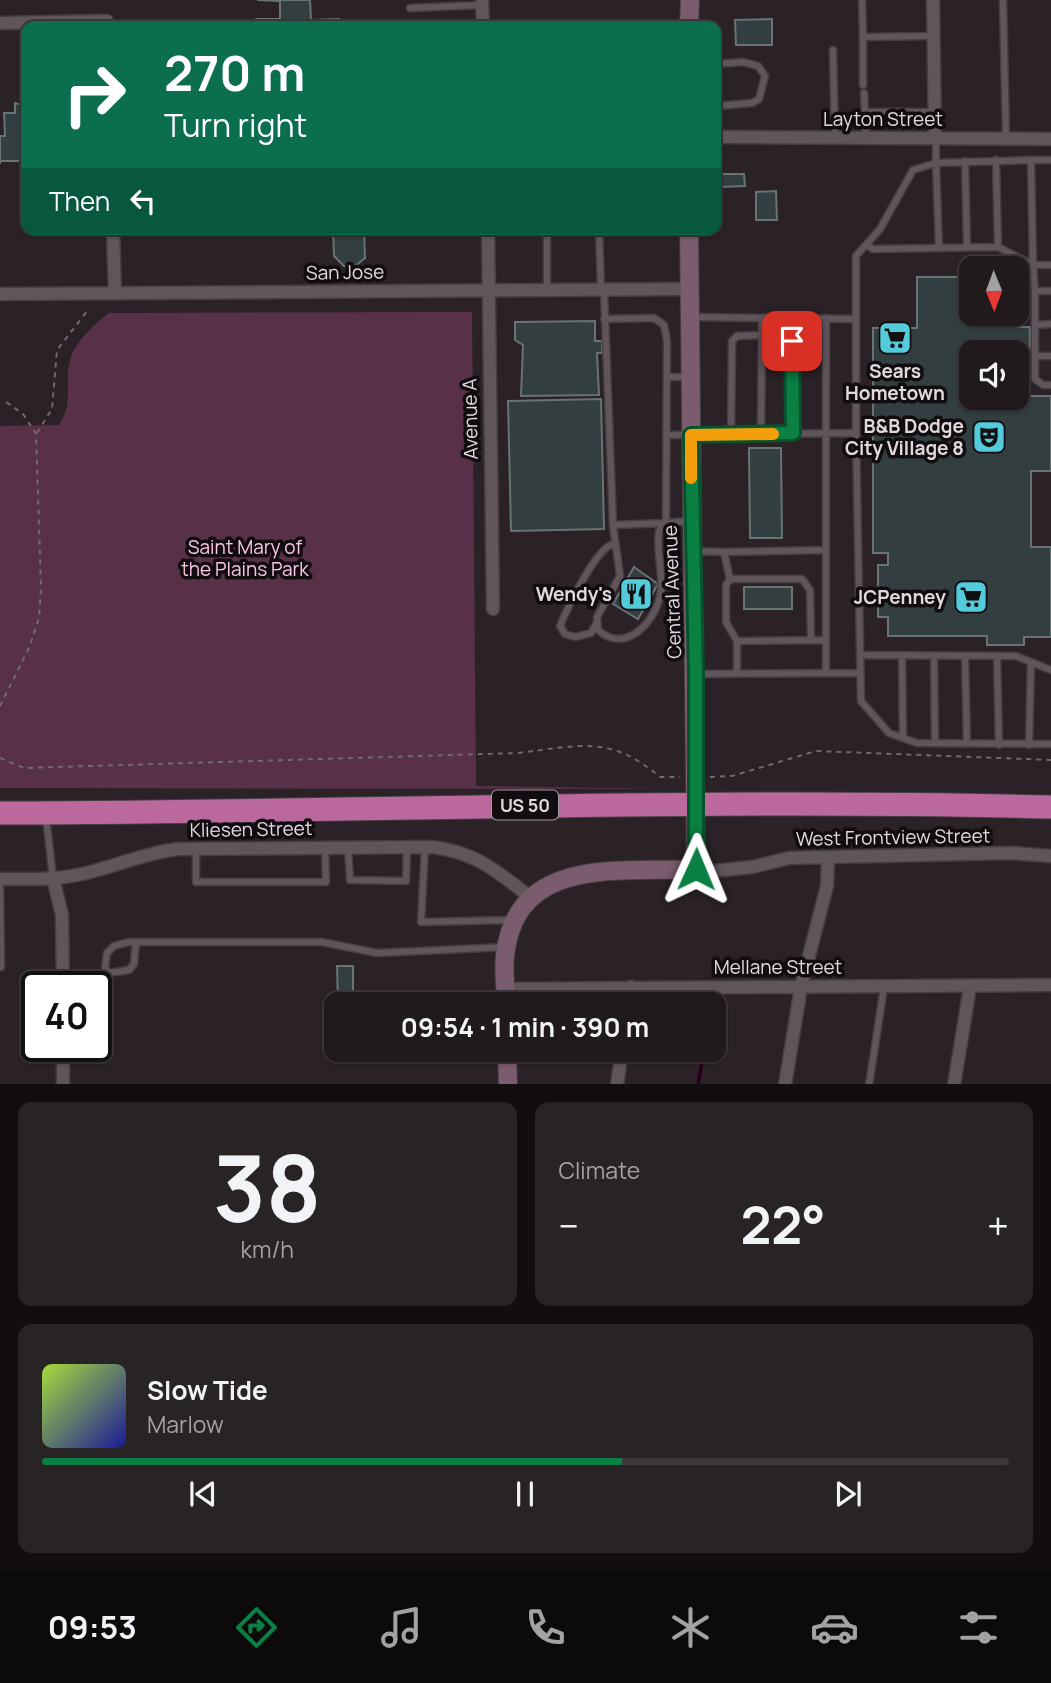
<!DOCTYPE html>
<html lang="en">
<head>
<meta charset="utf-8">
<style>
	:root { --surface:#201a1c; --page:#282325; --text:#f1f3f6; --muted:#a2a1a3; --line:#3d383b; --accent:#0b8043 }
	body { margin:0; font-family:Manrope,sans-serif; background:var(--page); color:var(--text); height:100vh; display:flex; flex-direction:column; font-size:26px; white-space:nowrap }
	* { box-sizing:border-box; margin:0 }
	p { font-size:23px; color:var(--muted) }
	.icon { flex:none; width:38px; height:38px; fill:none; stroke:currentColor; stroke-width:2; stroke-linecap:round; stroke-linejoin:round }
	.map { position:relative; height:1084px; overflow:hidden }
	.sheet { display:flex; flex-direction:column; gap:18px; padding:18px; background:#120e0f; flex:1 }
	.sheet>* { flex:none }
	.banner { position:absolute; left:21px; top:21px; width:700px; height:214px; border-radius:14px; box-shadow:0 2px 5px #0004,0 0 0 2px var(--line); background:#0b6e4f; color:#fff; overflow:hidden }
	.needle { width:46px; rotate:179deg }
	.fabs { position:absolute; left:959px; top:256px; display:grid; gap:14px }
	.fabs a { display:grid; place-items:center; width:70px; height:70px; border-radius:14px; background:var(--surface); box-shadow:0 2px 5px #0004,0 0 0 2px var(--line); font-size:35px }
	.speed { position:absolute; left:21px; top:971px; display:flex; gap:14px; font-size:35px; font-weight:700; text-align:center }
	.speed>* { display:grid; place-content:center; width:91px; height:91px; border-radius:50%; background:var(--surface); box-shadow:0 2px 5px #0004,0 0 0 2px var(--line); line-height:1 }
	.speed .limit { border:4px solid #111; border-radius:10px; background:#fff; color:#111 }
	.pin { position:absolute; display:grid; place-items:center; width:60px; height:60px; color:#fff; margin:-30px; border-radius:14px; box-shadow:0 4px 10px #0006 }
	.me { position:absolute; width:77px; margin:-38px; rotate:1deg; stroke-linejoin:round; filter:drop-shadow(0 0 5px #0008) }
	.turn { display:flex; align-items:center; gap:24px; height:147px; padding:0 28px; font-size:32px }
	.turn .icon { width:91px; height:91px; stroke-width:2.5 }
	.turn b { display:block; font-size:49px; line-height:60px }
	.then { display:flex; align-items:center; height:66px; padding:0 28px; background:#0003; gap:14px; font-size:26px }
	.big { font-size:52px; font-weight:700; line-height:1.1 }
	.sheet .tile { flex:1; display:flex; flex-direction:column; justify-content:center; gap:10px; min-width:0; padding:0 24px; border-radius:14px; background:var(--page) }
	.sheet .dial { align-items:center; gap:0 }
	.dial b { font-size:91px; line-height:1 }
	.song { display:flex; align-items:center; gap:21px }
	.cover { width:84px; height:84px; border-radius:10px; background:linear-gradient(135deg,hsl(80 70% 55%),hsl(240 70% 35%)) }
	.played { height:7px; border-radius:4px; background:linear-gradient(90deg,var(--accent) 60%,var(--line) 60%) }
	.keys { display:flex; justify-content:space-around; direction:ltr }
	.heat { display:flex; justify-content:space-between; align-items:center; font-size:38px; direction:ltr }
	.sheet .tiles { flex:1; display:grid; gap:18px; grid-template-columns:1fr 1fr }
	.tile:last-child { grid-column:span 2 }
	.trip { position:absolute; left:324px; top:992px; width:402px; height:70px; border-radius:14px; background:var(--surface); box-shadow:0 2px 5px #0004,0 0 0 2px var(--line); font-weight:700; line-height:70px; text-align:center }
	.menu { display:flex; height:112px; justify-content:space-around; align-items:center; background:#0d0a0b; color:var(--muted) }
	.menu .icon { width:49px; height:49px }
	.menu .current { color:var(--accent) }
	.menu b { font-size:32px; color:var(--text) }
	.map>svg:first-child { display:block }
</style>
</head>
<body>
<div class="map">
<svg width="1051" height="1085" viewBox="0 0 1051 1085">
	<rect width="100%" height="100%" fill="#2a2226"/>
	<path fill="#583149" d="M472,312l4,474 198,3 -674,-1v-362l59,-1c15,-22 5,-41 11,-65 6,-20 24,-35 39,-47z"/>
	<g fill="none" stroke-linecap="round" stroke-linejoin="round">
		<path stroke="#28001a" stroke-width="3.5" d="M711,1004v-1
			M698,1085l6,-35"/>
	</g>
	<path fill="#323e40" stroke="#677375" stroke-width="2" fill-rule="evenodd" d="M257,0h53l1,20 28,-1v6h5v-4l31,-1v3h19l5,3h-179l34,-2 2,-5h24v-18z
		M772,19v26h-36l-1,-25z
		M15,103l11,3v63l-2,-8h-24v3v-28h5l-1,-23h11z
		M721,174h23l1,12 -24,1z
		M776,191l1,29h-21v-28z
		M333,229h31l1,29 -11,9 -10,-1 -10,-10z
		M917,277h54v36h37v14h22v69h21v75h-20v76h20v90h-27v8h-37v-9h-99v-19h-10v-52h10v-12h-15v-225h44zM971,352h46v45h-46z
		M595,321v20h7v12h-5l2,42 -78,1 2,-51 -8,-5v-18z
		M601,399l3,130 -93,2 -3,-130z
		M749,448h32l1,90h-32z
		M634,567l24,17 -20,35 -25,-15z
		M744,587h48v22h-48z
		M337,966h16v38h-15z"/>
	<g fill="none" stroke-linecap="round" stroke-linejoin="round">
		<defs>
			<path id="lane" d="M862,0l1,37 70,-1
				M1003,0l3,138
				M410,8l72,-3
				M863,37v48
				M833,50l2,88
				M716,64l27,-2 15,4 7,10 -6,23 -7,4 -36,3
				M864,93l1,19
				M866,138l-1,-26h70
				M936,139v24l-23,7 -33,59 -24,27v177l5,268 28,32 28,10 134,1
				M996,160l2,87
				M1031,160h20
				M965,161l2,86
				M599,229l2,60
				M867,245l6,4 125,-2 35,18 2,26
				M939,248l-3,-85 95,-3 2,105h18
				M547,289v-60
				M604,289l9,236
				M1051,291h-16v88l8,6h8
				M692,317l164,2
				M791,318l2,115
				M826,318v354
				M604,319l50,-1 10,7 3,16 -1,182 -53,2 7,51 -23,41 1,13c28,25 59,-9 63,-39 2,-20 -5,-40 -2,-60l7,-8 23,-2
				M1035,325l16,-1
				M1036,356h15
				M667,377h21
				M731,434l1,-93 5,-5 25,-1
				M761,434l1,-116
				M666,435l190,-2
				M694,551l30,1 6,27
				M724,552l101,-2
				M597,622l-6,11 -16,4 -10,-3 -5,-8c7,-17 38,-83 55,-82
				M737,641l89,-1
				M860,655l156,1 35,14
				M902,656l1,82
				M934,657l1,86
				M965,657l2,87
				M997,657l2,88
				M737,673v-32l-11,-19v-37l4,-6h72l8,11 1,50
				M696,674l164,-1
				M1029,745l2,-83
				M46,817l7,61
				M425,847l-4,75 92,-2
				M348,848l2,32 56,1 1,-34
				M196,849v33h130l-1,-35
				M0,887l1,80
				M136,942l-2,22 -5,6 -20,3 -4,-5 2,-15 7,-7 15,-4h193l55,11 129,-6
				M869,1085l15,-98"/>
			<path id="street" d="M482,0l1,26
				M933,0l2,138
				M0,23l107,-2 1,5
				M716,137l335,2
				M113,229l2,64
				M488,229l5,380
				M0,294l690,-5
				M696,869l18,2 38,-4 37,-9 222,-5 40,3
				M53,878l9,37 1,72
				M0,879c26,0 52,1 77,-4 35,-7 66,-22 101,-26l254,-2c43,5 65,24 98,50
				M506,989l545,-4
				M629,1004l2,-17
				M63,1046v39
				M617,1085l5,-35
				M785,1085l16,-98 26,-101 1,-29
				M954,1085l16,-98"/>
			<path id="secondary" d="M689,26l1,-26
				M506,1004c0,-15 -3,-32 -1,-48 11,-102 116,-83 191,-87l-7,-640
				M507,1050l1,35"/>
			<path id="highway" d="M0,813c350,-1 701,-15 1051,-6"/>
		</defs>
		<use href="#lane" stroke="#443d41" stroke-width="9"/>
		<use href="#street" stroke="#443d41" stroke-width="15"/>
		<use href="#secondary" stroke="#443d41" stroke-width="20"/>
		<use href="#highway" stroke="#443d41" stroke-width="25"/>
		<path stroke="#70696d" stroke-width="2" stroke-dasharray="5 5" stroke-linecap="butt" d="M37,433l15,-24 5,-59 31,-40
			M0,706l29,-58 10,-30 2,-31 -5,-153 -13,-20 -21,-15
			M0,758l24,10 493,-15c62,-7 92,-19 143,24h20
			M710,777l22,-1 84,-25 235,9"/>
		<use href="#lane" stroke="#5f555a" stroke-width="6"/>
		<use href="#street" stroke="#5f555a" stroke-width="12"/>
		<use href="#secondary" stroke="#7b5b6e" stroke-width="18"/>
		<use href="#highway" stroke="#bb699c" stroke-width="23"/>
	</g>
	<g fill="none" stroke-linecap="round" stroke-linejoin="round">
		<defs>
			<path id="route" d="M696,869v-195l-5,-239 102,-2 -1,-92"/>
		</defs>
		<use href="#route" stroke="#07532c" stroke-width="18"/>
		<use href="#route" stroke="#0b8043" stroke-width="12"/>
		<path stroke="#f59e0b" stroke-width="12" d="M691,478v-43l82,-1"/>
	</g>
	<defs>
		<symbol id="supermarket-square" viewBox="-11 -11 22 22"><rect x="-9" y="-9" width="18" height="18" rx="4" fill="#53cbdb" stroke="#100c0f"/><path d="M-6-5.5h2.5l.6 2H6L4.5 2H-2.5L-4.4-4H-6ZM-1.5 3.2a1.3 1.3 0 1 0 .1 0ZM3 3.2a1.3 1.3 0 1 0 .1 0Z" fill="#111"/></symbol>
		<symbol id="theatre-square" viewBox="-11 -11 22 22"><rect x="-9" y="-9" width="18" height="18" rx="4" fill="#53cbdb" stroke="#100c0f"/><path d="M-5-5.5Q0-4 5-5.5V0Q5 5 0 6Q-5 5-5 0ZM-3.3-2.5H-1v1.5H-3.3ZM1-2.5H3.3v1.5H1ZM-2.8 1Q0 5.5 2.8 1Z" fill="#111"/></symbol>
		<symbol id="restaurant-square" viewBox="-11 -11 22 22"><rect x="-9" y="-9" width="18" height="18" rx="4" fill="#53cbdb" stroke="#100c0f"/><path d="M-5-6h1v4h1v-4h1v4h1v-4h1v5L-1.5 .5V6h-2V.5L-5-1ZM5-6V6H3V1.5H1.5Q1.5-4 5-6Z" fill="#111"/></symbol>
	</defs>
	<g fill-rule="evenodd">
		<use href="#supermarket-square" x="876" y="319" width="38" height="38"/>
		<use href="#theatre-square" x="970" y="418" width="38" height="38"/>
		<use href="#restaurant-square" x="617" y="575" width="38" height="38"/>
		<use href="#supermarket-square" x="952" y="578" width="38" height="38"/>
	</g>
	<g text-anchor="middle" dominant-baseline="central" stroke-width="7" stroke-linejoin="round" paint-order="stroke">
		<rect fill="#100c0f" stroke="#a29ca0" stroke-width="2" x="492" y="790.5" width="66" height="29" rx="5"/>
		<g font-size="18" font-weight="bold" fill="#e0dade">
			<text x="525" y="805">US 50</text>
		</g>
		<g font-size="19" fill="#e0dade" stroke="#100c0f">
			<text x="883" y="119">Layton Street</text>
			<text transform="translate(345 272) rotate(-1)">San Jose</text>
			<text transform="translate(470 419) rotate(-91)">Avenue A</text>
			<text transform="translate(672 592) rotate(-92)">Central Avenue</text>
			<text transform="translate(251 829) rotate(-1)">Kliesen Street</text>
			<text transform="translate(893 837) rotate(-1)">West Frontview Street</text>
			<text x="778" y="967">Mellane Street</text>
		</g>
		<g font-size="19" font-weight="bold" fill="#e0dade" stroke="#100c0f" text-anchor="end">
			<text x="895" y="371" text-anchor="middle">Sears<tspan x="895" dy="22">Hometown</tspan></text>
			<text x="964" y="426">B&amp;B Dodge<tspan x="964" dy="22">City Village 8</tspan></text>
			<text x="612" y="594">Wendy's</text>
			<text x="946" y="597">JCPenney</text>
		</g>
		<g font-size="19" fill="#f9c5e3" stroke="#100c0f">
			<text x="245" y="547">Saint Mary of<tspan x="245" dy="22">the Plains Park</tspan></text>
		</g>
	</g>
</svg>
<div class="fabs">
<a><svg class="needle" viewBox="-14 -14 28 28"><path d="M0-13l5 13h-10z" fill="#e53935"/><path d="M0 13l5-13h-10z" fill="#a2a1a3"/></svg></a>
<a><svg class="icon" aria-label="sound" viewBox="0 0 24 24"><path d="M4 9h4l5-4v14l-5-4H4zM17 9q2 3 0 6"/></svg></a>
</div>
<div class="speed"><div class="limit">40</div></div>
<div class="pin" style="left:792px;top:341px;background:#d93025"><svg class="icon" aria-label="arrive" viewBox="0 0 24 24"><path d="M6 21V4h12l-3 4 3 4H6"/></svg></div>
<svg class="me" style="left:696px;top:869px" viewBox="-20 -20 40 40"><path d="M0-17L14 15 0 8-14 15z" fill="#0b8043" stroke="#fff" stroke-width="4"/></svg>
<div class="trip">09:54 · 1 min · 390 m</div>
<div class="banner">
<div class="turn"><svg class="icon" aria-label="right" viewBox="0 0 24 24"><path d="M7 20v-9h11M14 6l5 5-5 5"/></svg><div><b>270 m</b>Turn right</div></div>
<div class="then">Then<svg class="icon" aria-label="left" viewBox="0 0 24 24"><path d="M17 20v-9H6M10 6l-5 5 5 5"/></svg></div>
</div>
</div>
<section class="sheet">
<div class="tiles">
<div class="tile dial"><b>38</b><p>km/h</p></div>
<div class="tile"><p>Climate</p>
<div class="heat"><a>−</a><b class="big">22°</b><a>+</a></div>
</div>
<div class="tile">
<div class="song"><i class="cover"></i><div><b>Slow Tide</b><p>Marlow</p></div></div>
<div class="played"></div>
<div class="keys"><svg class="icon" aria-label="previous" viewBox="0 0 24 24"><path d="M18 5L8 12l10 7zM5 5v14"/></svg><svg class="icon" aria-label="pause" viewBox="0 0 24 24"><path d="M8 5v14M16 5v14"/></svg><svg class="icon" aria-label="next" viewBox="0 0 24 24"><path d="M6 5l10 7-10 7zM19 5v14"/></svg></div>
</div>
</div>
</section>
<nav class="menu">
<b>09:53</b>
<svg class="icon current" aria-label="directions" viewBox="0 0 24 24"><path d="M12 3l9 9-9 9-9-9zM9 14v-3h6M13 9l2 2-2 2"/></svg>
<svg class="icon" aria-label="music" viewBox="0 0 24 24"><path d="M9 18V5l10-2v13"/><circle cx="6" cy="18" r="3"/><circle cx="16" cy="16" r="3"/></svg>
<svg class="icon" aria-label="phone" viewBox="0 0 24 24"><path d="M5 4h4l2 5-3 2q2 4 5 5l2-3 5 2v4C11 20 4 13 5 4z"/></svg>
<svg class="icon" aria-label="climate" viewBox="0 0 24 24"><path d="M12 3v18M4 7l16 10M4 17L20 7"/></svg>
<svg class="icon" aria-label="car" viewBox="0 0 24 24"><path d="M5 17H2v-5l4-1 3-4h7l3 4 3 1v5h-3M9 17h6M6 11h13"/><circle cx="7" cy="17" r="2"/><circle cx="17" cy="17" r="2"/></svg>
<svg class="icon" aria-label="filters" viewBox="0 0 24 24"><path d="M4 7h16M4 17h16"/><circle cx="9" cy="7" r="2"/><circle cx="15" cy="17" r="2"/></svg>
</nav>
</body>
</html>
